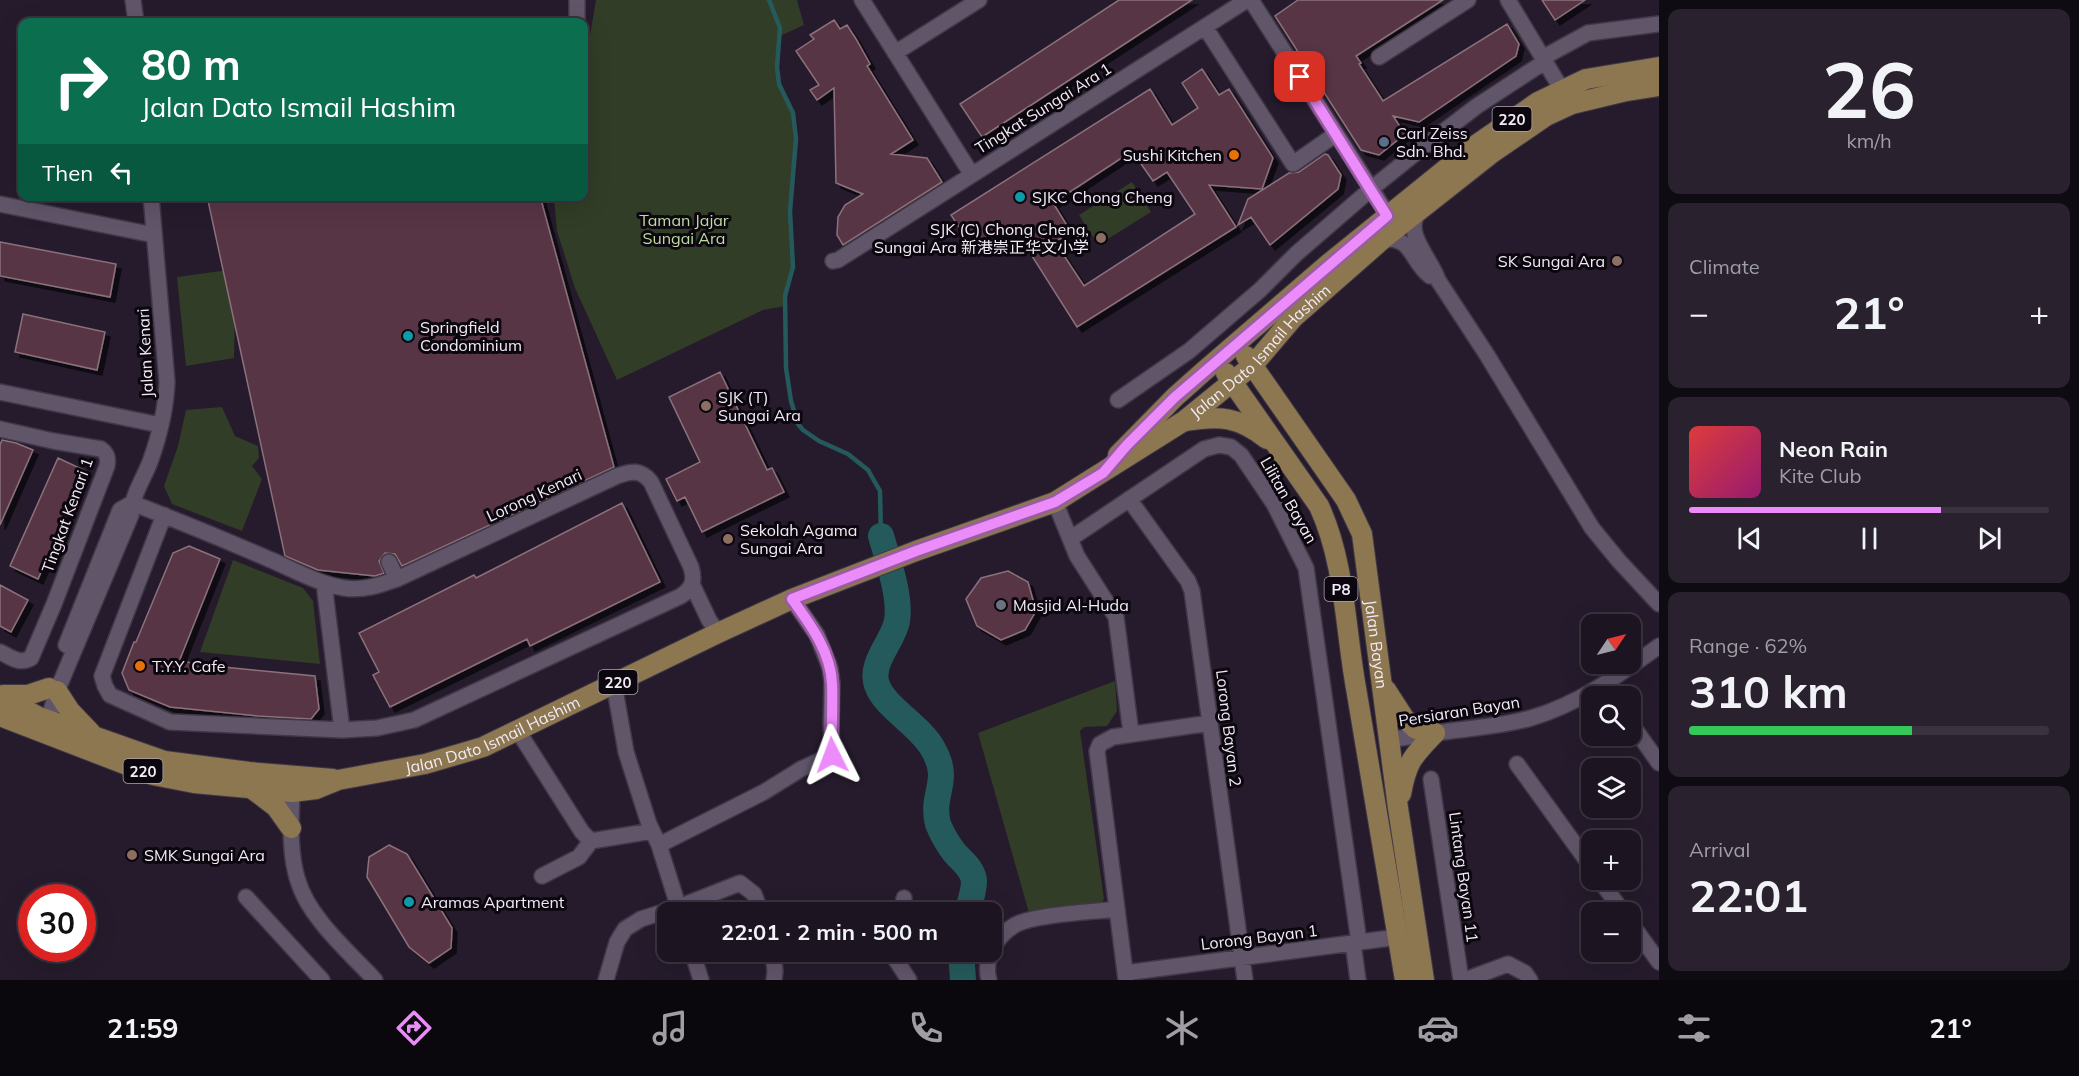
<!DOCTYPE html>
<html lang="en">
<head>
<meta charset="utf-8">
<style>
	:root { --surface:#1c1421; --page:#29212e; --text:#f1f3f6; --muted:#a09ea5; --line:#3a333f; --accent:#ec8cfa }
	body { margin:0; font-family:Mulish,"Noto Sans SC",sans-serif; background:var(--page); color:var(--text); height:100vh; display:flex; flex-direction:column; font-size:22px; white-space:nowrap }
	* { box-sizing:border-box; margin:0 }
	p { font-size:20px; color:var(--muted) }
	.icon { flex:none; width:33px; height:33px; fill:none; stroke:currentColor; stroke-width:2; stroke-linecap:round; stroke-linejoin:round }
	.map { position:relative; flex:1; overflow:hidden }
	.panel { display:flex; flex-direction:column; gap:9px; padding:9px; background:#0f0b12; width:420px }
	.panel>* { flex:none }
	.top-card { position:absolute; left:18px; top:18px; width:570px; height:183px; border-radius:12px; box-shadow:0 6px 24px #0002,0 0 0 2px var(--line); background:#0b6e4f; color:#fff; overflow:hidden }
	.needle { width:39px; rotate:55deg }
	.tools { position:absolute; left:1581px; top:614px; display:grid; gap:12px }
	.tools a { display:grid; place-items:center; width:60px; height:60px; border-radius:12px; background:var(--surface); box-shadow:0 6px 24px #0002,0 0 0 2px var(--line); font-size:30px }
	.speed { position:absolute; left:18px; top:884px; display:flex; gap:12px; font-size:30px; font-weight:700; text-align:center }
	.speed>* { display:grid; place-content:center; width:78px; height:78px; border-radius:50%; background:var(--surface); box-shadow:0 6px 24px #0002,0 0 0 2px var(--line); line-height:1 }
	.speed .limit { border:9px solid #d22; background:#fff; color:#111 }
	.pin { position:absolute; display:grid; place-items:center; width:51px; height:51px; color:#fff; margin:-26px; border-radius:12px; box-shadow:0 3px 9px #0006 }
	.me { position:absolute; width:66px; margin:-33px; rotate:357deg; stroke-linejoin:round; filter:drop-shadow(0 0 4px #0008) }
	.turn { display:flex; align-items:center; gap:21px; height:126px; padding:0 24px; font-size:27px }
	.turn .icon { width:78px; height:78px; stroke-width:2.5 }
	.turn b { display:block; font-size:42px; line-height:51px }
	.then { display:flex; align-items:center; height:57px; padding:0 24px; background:#0003; gap:12px; font-size:22px }
	.big { font-size:45px; font-weight:700; line-height:1.1 }
	.panel .widget { flex:1; display:flex; flex-direction:column; justify-content:center; gap:9px; min-width:0; padding:0 21px; border-radius:12px; background:var(--page) }
	.panel .dial { align-items:center; gap:0 }
	.dial b { font-size:78px; line-height:1 }
	.song { display:flex; align-items:center; gap:18px }
	.cover { width:72px; height:72px; border-radius:9px; background:linear-gradient(135deg,hsl(0 70% 55%),hsl(320 70% 35%)) }
	.played { height:6px; border-radius:3px; background:linear-gradient(90deg,var(--accent) 70%,var(--line) 70%) }
	.keys { display:flex; justify-content:space-around; direction:ltr }
	.heat { display:flex; justify-content:space-between; align-items:center; font-size:33px; direction:ltr }
	.charge { height:9px; border-radius:4px; background:linear-gradient(90deg,#34c759 62%,var(--line) 0) }
	.trip { position:absolute; left:657px; top:902px; width:345px; height:60px; border-radius:12px; background:var(--surface); box-shadow:0 6px 24px #0002,0 0 0 2px var(--line); font-weight:700; line-height:60px; text-align:center }
	.dock { display:flex; height:96px; justify-content:space-around; align-items:center; background:#0b080d; color:var(--muted) }
	.dock .icon { width:42px; height:42px }
	.dock .current { color:var(--accent) }
	.dock b { font-size:27px; color:var(--text) }
	main { display:flex; flex:1; min-height:0 }
	.map>svg:first-child { display:block }
</style>
</head>
<body>
<main>
<div class="map">
<svg width="1659" height="980" viewBox="0 0 1659 980">
	<defs>
		<filter id="shadow"><feDropShadow dx="5" dy="5" stdDeviation="0" flood-color="#0009"/></filter>
	</defs>
	<rect width="100%" height="100%" fill="#251b2c"/>
	<path fill="#313d26" d="M596,0h201l7,25 -24,11 -3,31 2,17 14,29 3,26 -6,72 3,56 -8,29v10l-22,4 -146,70 -42,-92 -18,-57 -3,-34 30,-1v-125z
		M1132,182l19,30 -53,33 -19,-30z
		M236,269l-2,89 -48,8 -9,-89z
		M222,407l13,29 23,10 1,12 -7,8 10,13 -20,52 -70,-27 -8,-18 14,-40 8,-36z
		M233,560l70,28 10,13 7,63 -120,-12z
		M1115,681l2,30 -10,15 -23,1 -4,4 24,168 -4,6 -71,8 -51,-180z"/>
	<g fill="none" stroke-linecap="round" stroke-linejoin="round">
		<path stroke="#255a5c" stroke-width="4.5" d="M769,0l11,28 -3,39 2,17 14,29 3,26 -6,72 3,56 -8,29 1,72 5,33 7,23 5,6 16,11 29,13 20,16 12,21 1,45"/>
		<path stroke="#255a5c" stroke-width="26" d="M881,536c7,24 20,61 16,85 -4,21 -28,42 -20,64 8,23 43,40 56,64 19,33 -3,44 5,75 4,10 9,19 16,28 7,9 19,16 20,29 0,11 -4,21 -7,31
			M961,951l2,29"/>
	</g>
	<path fill="#583444" stroke="#8b717c" stroke-width="1.5" fill-rule="evenodd" filter="url(#shadow)" d="M1119,0h73l-210,137 -22,-33z
		M1298,0h145l-87,56 5,7 -2,1 24,37 124,-77 12,20 -3,12 -97,66 -26,-6 12,18 -26,21 -18,-5 -86,-134z
		M1542,0h43l-30,20z
		M834,20l6,9 7,-4 9,14 14,25 -3,2 46,74 -22,14 36,4 15,24 -99,63 -6,-10 1,-18 7,-12 18,-11 -27,-11 -2,-95 -17,12 -7,-10 9,-5 -23,-34 18,-12 -4,-4z
		M1202,69l17,26 10,-6 44,69 -11,31 -53,-4 27,42 -159,100 -64,-101 -39,24 -23,-35 199,-126 22,36 26,-17 -16,-25zM1132,151l21,30 14,-9 28,42 -111,72 -29,-44 16,-10 -18,-29z
		M1325,154l3,1 13,20 -3,14 -68,56 -19,-28 -13,8 10,-26 41,-26 10,-1z
		M207,196h333l74,271 -212,99 -7,-12 -10,-1 -6,8 5,12 -9,3 -57,-6 -33,-14z
		M0,242l116,22 -6,33 -110,-21z
		M23,314l82,18 -8,38 -82,-18z
		M720,372l47,98 5,-2 12,24 -82,40 -17,-35 -8,4 -11,-22 34,-17 -31,-65z
		M2,440l14,3 17,7 -33,75v-80z
		M58,458l28,13 -48,108 -28,-13z
		M622,503l38,79 -130,64 -3,-7 -137,68 -17,-32 6,-3 -20,-39 115,-58 2,3z
		M189,546l31,13 -40,100 13,5 122,12 4,33 -8,10 -53,-3 -88,-9 -41,-17 -7,-17 12,-31h2l37,-89z
		M1008,571l20,11 8,29 -11,19 -24,10 -24,-14 -11,-27 15,-21z
		M0,585l28,15 -17,32 -11,-6z
		M389,845l18,9 45,74 -1,20 -22,15 -20,-16 -42,-70 2,-20z"/>
	<g fill="none" stroke-linecap="round" stroke-linejoin="round">
		<defs>
			<path id="minor" d="M133,0l3,22
				M862,0l110,175
				M1251,0l142,223
				M1508,0l54,90
				M577,22v-22
				M1205,27l88,137 43,-30
				M895,53l84,-53
				M1379,57l89,-57
				M1544,57l44,-24 71,-9
				M0,204l154,31
				M1417,211c-1,5 -3,10 -3,15 -1,16 19,38 24,54l49,75 105,173 27,33 40,43
				M1383,239c31,-2 27,22 47,37
				M833,261l5,-1 409,-260
				M0,392l160,33
				M1118,400l71,-49 71,-61 36,-36 75,-65 51,-41 55,-42 69,-45
				M0,429l53,12 48,8c7,5 7,10 6,17l-53,138 -23,54c-12,7 -20,-1 -31,-6
				M1129,499l59,82 4,10 53,389
				M1055,502l22,54 39,61 15,116
				M132,503c47,18 93,37 139,57 23,10 48,24 73,28 19,3 36,-3 53,-9l220,-103c14,-5 24,-7 34,6l40,85c4,13 2,21 -10,29l-267,124 -37,8 -35,2 -172,-8 -60,-27 -5,-9 -3,-10 62,-161
				M1070,539l134,-90 15,-4 12,2 10,8 33,49 32,64 53,374
				M389,562l8,17
				M324,583l18,147
				M692,584l17,36 9,13
				M66,645l54,-135 12,-7
				M614,684l12,68 23,72 10,21 21,67
				M1630,722l29,41
				M45,731l12,-40 74,-176c1,-20 12,-35 19,-53 9,-25 16,-54 17,-80l-16,-186
				M518,731l64,101 9,9
				M1389,740c23,-4 46,-7 69,-10 24,-3 49,-5 73,-12 48,-14 88,-43 128,-72
				M1517,764l75,104
				M1431,779l30,201
				M292,792c-1,29 -3,61 6,89 11,37 51,71 77,99
				M659,845l105,-53 37,-23 31,-14 -1,-30 1,-42 -2,-15 -13,-33 -25,-36
				M542,876l37,-19 12,-16 61,-10
				M1599,879l24,33
				M246,897l76,83
				M902,912l2,-14
				M1630,922l29,40
				M1353,943l5,37
				M692,951l9,29
				M773,951l2,20 -1,9
				M895,951l-1,6 15,23
				M1125,973l273,-36
				M606,980l11,-38 8,-13 16,-10 38,-12 61,-24 14,11 7,18
				M989,980c-6,-21 7,-44 26,-55 20,-11 78,-13 102,-16
				M1126,980l-29,-229 3,-7 13,-7 97,-14
				M1465,980l43,-16 17,9 5,7"/>
			<g id="major">
				<path id="s1" d="M1246,356l100,144 16,34 36,274 26,172"/>
				<path d="M1226,373l93,133c26,56 26,121 37,182 16,97 33,195 49,292"/>
				<path d="M1186,421c34,-6 53,-4 81,18"/>
				<path d="M1118,455l57,-58 28,-25 124,-107 146,-118 65,-45 48,-23 73,-12"/>
				<path d="M1386,690l18,28 12,11 19,4"/>
				<path d="M57,691l13,20 21,22"/>
				<path d="M3,695h25l21,-7"/>
				<path d="M0,696l39,21 125,44 85,11 84,7"/>
				<path id="s2" d="M0,716l153,59 41,8 98,9 24,-3 22,-9 87,-16 58,-17 235,-114 74,-34 124,-48 139,-49 129,-81 69,-56 40,-47 90,-79 109,-86 54,-37 26,-12 54,-13 33,-5"/>
				<path d="M251,788l25,19 15,21"/>
				<path d="M1401,794c6,-33 12,-38 34,-61"/>
			</g>
		</defs>
		<use href="#minor" stroke="#403846" stroke-width="18"/>
		<use href="#major" stroke="#403846" stroke-width="22"/>
		<use href="#minor" stroke="#61556a" stroke-width="15"/>
		<use href="#major" stroke="#8c7750" stroke-width="20"/>
	</g>
	<g fill="none" stroke-linecap="round" stroke-linejoin="round">
		<defs>
			<path id="route" d="M832,755c-1,-24 1,-48 0,-71 -1,-32 -22,-60 -40,-85l124,-48 139,-49 48,-29 24,-28 48,-48 212,-181 -87,-139"/>
		</defs>
		<use href="#route" stroke="#995ba2" stroke-width="15"/>
		<use href="#route" stroke="#ec8cfa" stroke-width="10"/>
	</g>
	<circle fill="#5c6f8a" stroke="#0c070f" stroke-width="2" cx="1384" cy="142" r="6"/>
	<g fill="#e8710a" stroke="#0c070f" stroke-width="2">
		<circle cx="1234" cy="155" r="6"/>
		<circle cx="140" cy="666" r="6"/>
	</g>
	<g fill="#0f9aa8" stroke="#0c070f" stroke-width="2">
		<circle cx="1020" cy="197" r="6"/>
		<circle cx="408" cy="336" r="6"/>
		<circle cx="409" cy="902" r="6"/>
	</g>
	<g fill="#8d6e63" stroke="#0c070f" stroke-width="2">
		<circle cx="1101" cy="238" r="6"/>
		<circle cx="1617" cy="261" r="6"/>
		<circle cx="706" cy="406" r="6"/>
		<circle cx="728" cy="539" r="6"/>
		<circle cx="132" cy="855" r="6"/>
	</g>
	<circle fill="#6b7280" stroke="#0c070f" stroke-width="2" cx="1001" cy="605" r="6"/>
	<g text-anchor="middle" dominant-baseline="central" stroke-width="6" stroke-linejoin="round" paint-order="stroke">
		<g fill="#0c070f" stroke="#ada7b1" stroke-width="1.5">
			<rect x="1492.5" y="107" width="39" height="24" rx="4.5"/>
			<rect x="1324.5" y="577" width="33" height="24" rx="4.5"/>
			<rect x="598.5" y="670" width="39" height="24" rx="4.5"/>
			<rect x="123.5" y="759" width="39" height="24" rx="4.5"/>
		</g>
		<g font-size="15" font-weight="bold" fill="#f2ebf7">
			<text x="1512" y="119">220</text>
			<text x="1341" y="589">P8</text>
			<text x="618" y="682">220</text>
			<text x="143" y="771">220</text>
		</g>
		<g font-size="16" fill="#f2ebf7" stroke="#0c070f">
			<text transform="translate(1043 108) rotate(-32)">Tingkat Sungai Ara 1</text>
			<text stroke="none"><textPath href="#s2" startOffset="1380">Jalan Dato Ismail Hashim</textPath></text>
			<text transform="translate(145 353) rotate(-93)">Jalan Kenari</text>
			<text transform="translate(534 495) rotate(-25)">Lorong Kenari</text>
			<text transform="translate(1289 500) rotate(60)">Lilitan Bayan</text>
			<text transform="translate(67 515) rotate(-70)">Tingkat Kenari 1</text>
			<text stroke="none"><textPath href="#s1" startOffset="324">Jalan Bayan</textPath></text>
			<text transform="translate(1459 711) rotate(-9)">Persiaran Bayan</text>
			<text transform="translate(1229 728) rotate(83)">Lorong Bayan 2</text>
			<text stroke="none"><textPath href="#s2" startOffset="514">Jalan Dato Ismail Hashim</textPath></text>
			<text transform="translate(1464 877) rotate(82)">Lintang Bayan 11</text>
			<text transform="translate(1259 937) rotate(-7)">Lorong Bayan 1</text>
		</g>
		<g font-size="16" fill="#f2ebf7" stroke="#0c070f" text-anchor="start">
			<text x="1396" y="133">Carl Zeiss<tspan x="1396" dy="18">Sdn. Bhd.</tspan></text>
			<text x="1222" y="155" text-anchor="end">Sushi Kitchen</text>
			<text x="1032" y="197">SJKC Chong Cheng</text>
			<text x="1089" y="229" text-anchor="end">SJK (C) Chong Cheng,<tspan x="1089" dy="18">Sungai Ara 新港崇正华文小学</tspan></text>
			<text x="1605" y="261" text-anchor="end">SK Sungai Ara</text>
			<text x="420" y="327">Springfield<tspan x="420" dy="18">Condominium</tspan></text>
			<text x="718" y="397">SJK (T)<tspan x="718" dy="18">Sungai Ara</tspan></text>
			<text x="740" y="530">Sekolah Agama<tspan x="740" dy="18">Sungai Ara</tspan></text>
			<text x="1013" y="605">Masjid Al-Huda</text>
			<text x="152" y="666">T.Y.Y. Cafe</text>
			<text x="144" y="855">SMK Sungai Ara</text>
			<text x="421" y="902">Aramas Apartment</text>
		</g>
		<g font-size="16" fill="#bcdca1" stroke="#0c070f">
			<text x="684" y="220">Taman Jajar<tspan x="684" dy="18">Sungai Ara</tspan></text>
		</g>
	</g>
</svg>
<div class="tools">
<a><svg class="needle" viewBox="-14 -14 28 28"><path d="M0-13l5 13h-10z" fill="#e53935"/><path d="M0 13l5-13h-10z" fill="#a09ea5"/></svg></a>
<a><svg class="icon" aria-label="search" viewBox="0 0 24 24"><circle cx="10" cy="10" r="6"/><path d="M15 15l6 6"/></svg></a>
<a><svg class="icon" aria-label="layers" viewBox="0 0 24 24"><path d="M12 4l9 5-9 5-9-5zM3 14l9 5 9-5"/></svg></a>
<a>+</a>
<a>−</a>
</div>
<div class="speed"><div class="limit">30</div></div>
<div class="pin" style="left:1300px;top:77px;background:#d93025"><svg class="icon" aria-label="arrive" viewBox="0 0 24 24"><path d="M6 21V4h12l-3 4 3 4H6"/></svg></div>
<svg class="me" style="left:832px;top:755px" viewBox="-20 -20 40 40"><path d="M0-17L14 15 0 8-14 15z" fill="#ec8cfa" stroke="#fff" stroke-width="4"/></svg>
<div class="trip">22:01 · 2 min · 500 m</div>
<div class="top-card">
<div class="turn"><svg class="icon" aria-label="right" viewBox="0 0 24 24"><path d="M7 20v-9h11M14 6l5 5-5 5"/></svg><div><b>80 m</b>Jalan Dato Ismail Hashim</div></div>
<div class="then">Then<svg class="icon" aria-label="left" viewBox="0 0 24 24"><path d="M17 20v-9H6M10 6l-5 5 5 5"/></svg></div>
</div>
</div>
<section class="panel">
<div class="widget dial"><b>26</b><p>km/h</p></div>
<div class="widget"><p>Climate</p>
<div class="heat"><a>−</a><b class="big">21°</b><a>+</a></div>
</div>
<div class="widget">
<div class="song"><i class="cover"></i><div><b>Neon Rain</b><p>Kite Club</p></div></div>
<div class="played"></div>
<div class="keys"><svg class="icon" aria-label="previous" viewBox="0 0 24 24"><path d="M18 5L8 12l10 7zM5 5v14"/></svg><svg class="icon" aria-label="pause" viewBox="0 0 24 24"><path d="M8 5v14M16 5v14"/></svg><svg class="icon" aria-label="next" viewBox="0 0 24 24"><path d="M6 5l10 7-10 7zM19 5v14"/></svg></div>
</div>
<div class="widget"><p>Range · 62%</p><b class="big">310 km</b><div class="charge"></div></div>
<div class="widget"><p>Arrival</p><b class="big">22:01</b></div>
</section>
</main>
<nav class="dock">
<b>21:59</b>
<svg class="icon current" aria-label="directions" viewBox="0 0 24 24"><path d="M12 3l9 9-9 9-9-9zM9 14v-3h6M13 9l2 2-2 2"/></svg>
<svg class="icon" aria-label="music" viewBox="0 0 24 24"><path d="M9 18V5l10-2v13"/><circle cx="6" cy="18" r="3"/><circle cx="16" cy="16" r="3"/></svg>
<svg class="icon" aria-label="phone" viewBox="0 0 24 24"><path d="M5 4h4l2 5-3 2q2 4 5 5l2-3 5 2v4C11 20 4 13 5 4z"/></svg>
<svg class="icon" aria-label="climate" viewBox="0 0 24 24"><path d="M12 3v18M4 7l16 10M4 17L20 7"/></svg>
<svg class="icon" aria-label="car" viewBox="0 0 24 24"><path d="M5 17H2v-5l4-1 3-4h7l3 4 3 1v5h-3M9 17h6M6 11h13"/><circle cx="7" cy="17" r="2"/><circle cx="17" cy="17" r="2"/></svg>
<svg class="icon" aria-label="filters" viewBox="0 0 24 24"><path d="M4 7h16M4 17h16"/><circle cx="9" cy="7" r="2"/><circle cx="15" cy="17" r="2"/></svg>
<b>21°</b>
</nav>
</body>
</html>
